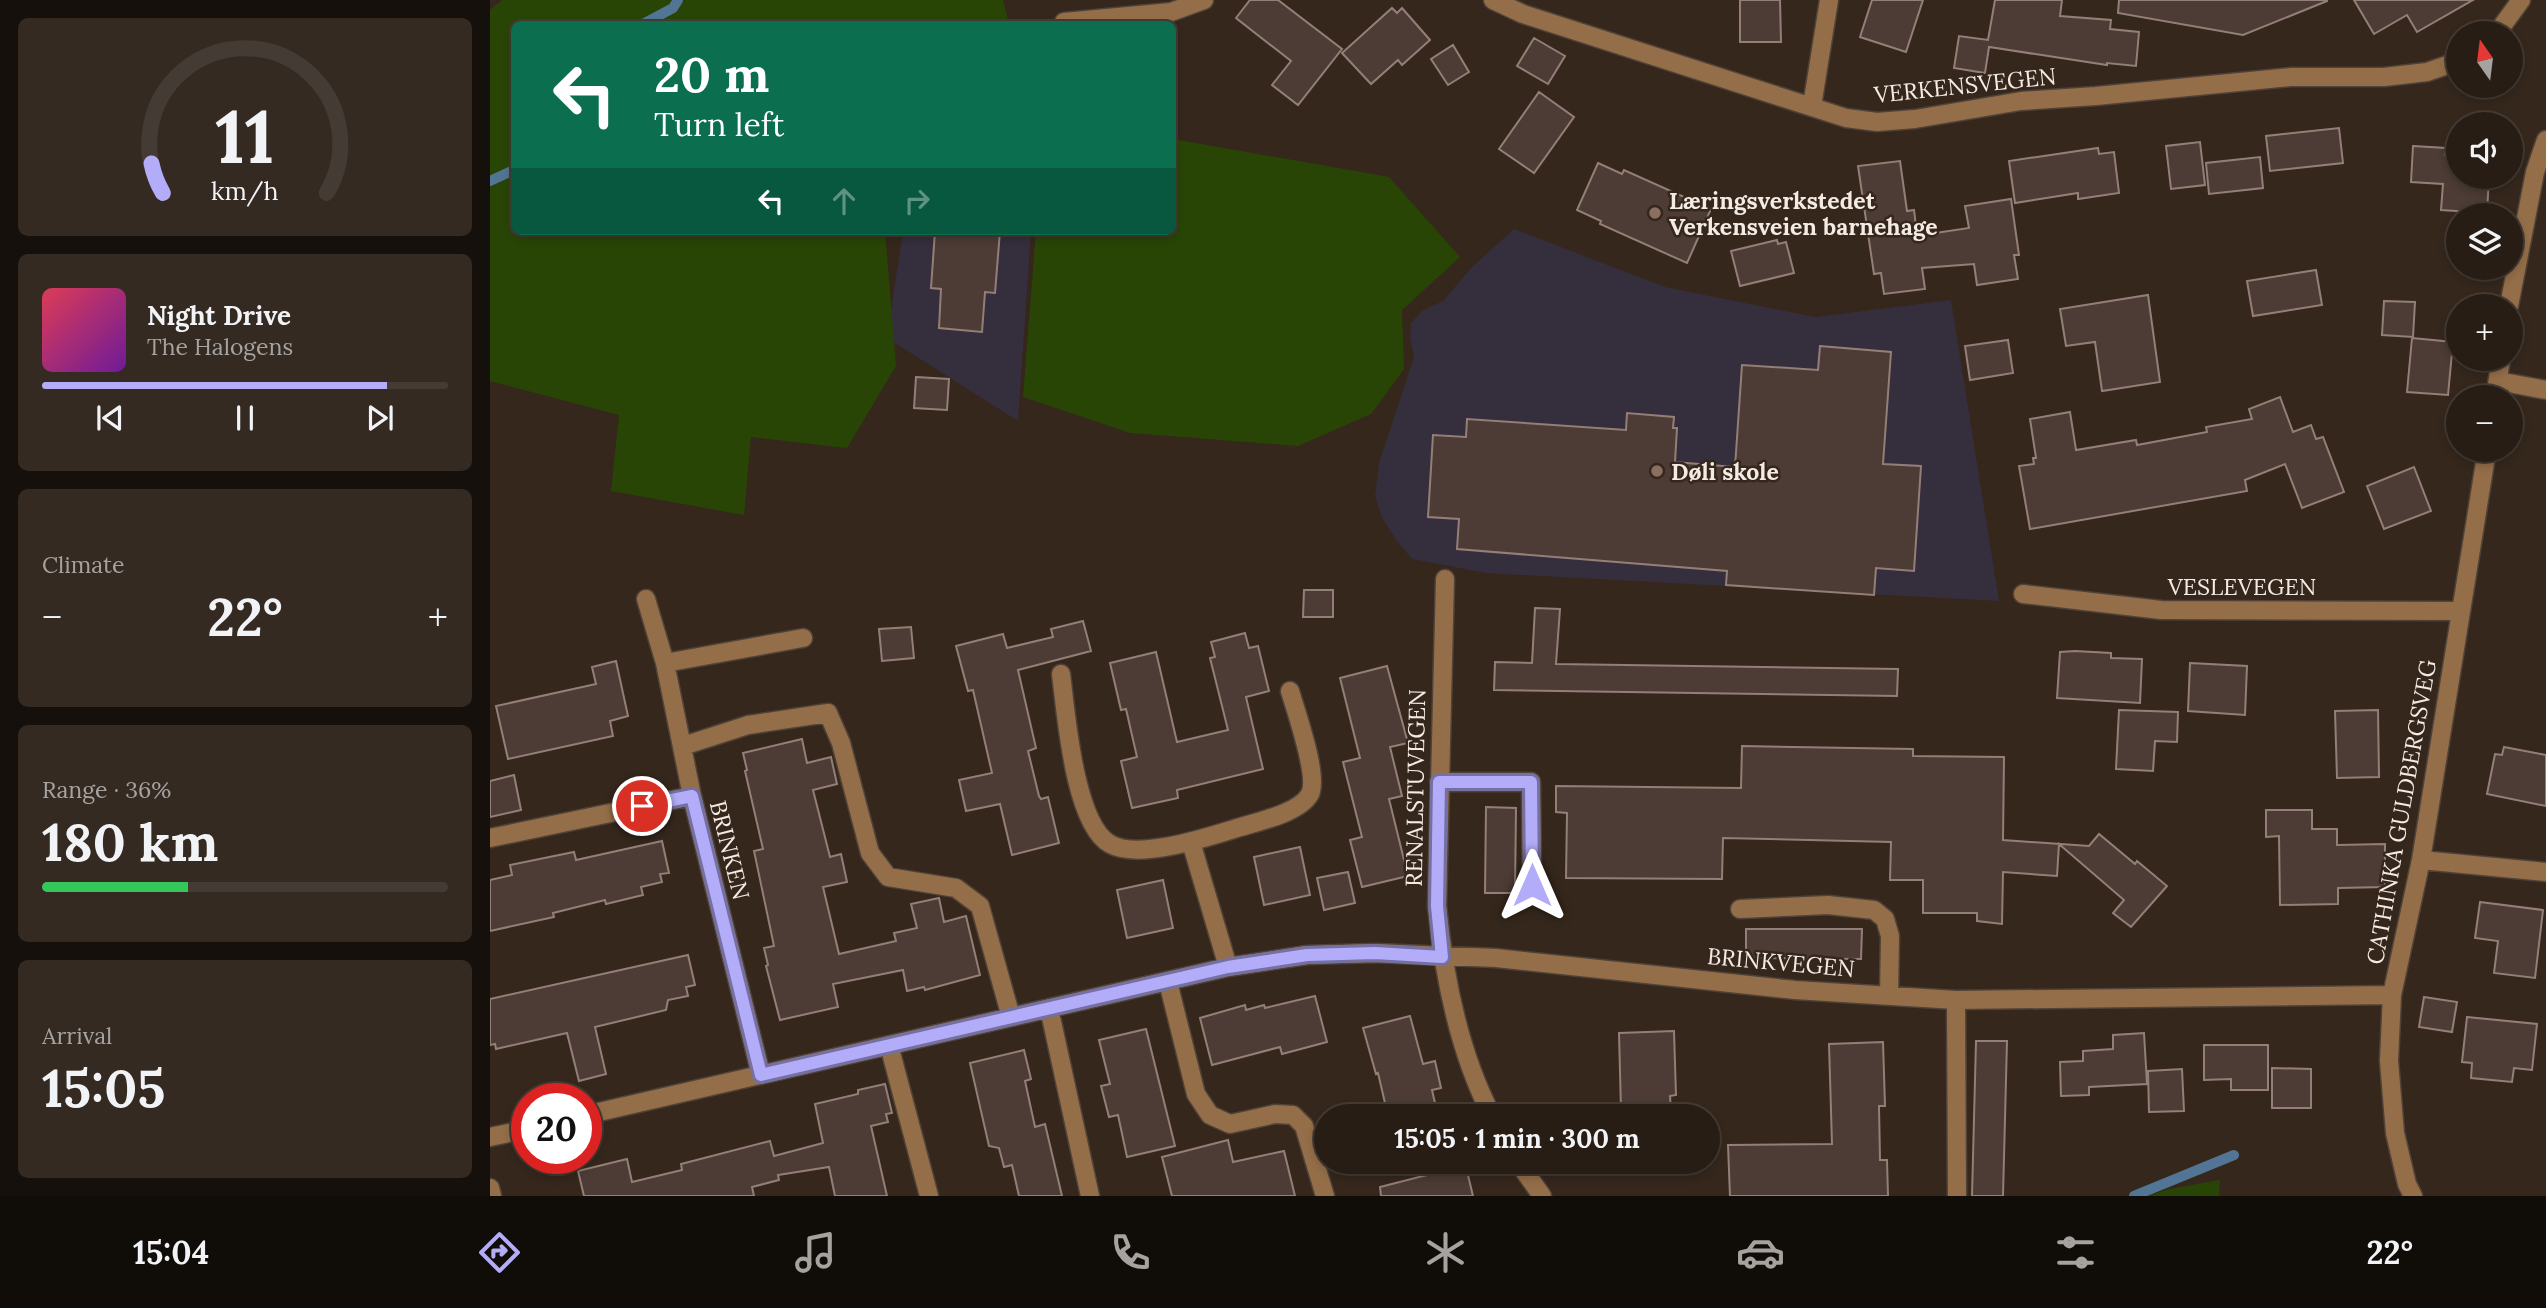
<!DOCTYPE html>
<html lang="en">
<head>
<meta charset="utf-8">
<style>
	:root { --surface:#281d15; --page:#342a22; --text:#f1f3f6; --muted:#a5a2a0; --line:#443b34; --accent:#b3acf9 }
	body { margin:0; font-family:Lora,serif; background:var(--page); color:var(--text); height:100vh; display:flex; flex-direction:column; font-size:26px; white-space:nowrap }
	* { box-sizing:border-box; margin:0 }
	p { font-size:23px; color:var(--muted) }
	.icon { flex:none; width:38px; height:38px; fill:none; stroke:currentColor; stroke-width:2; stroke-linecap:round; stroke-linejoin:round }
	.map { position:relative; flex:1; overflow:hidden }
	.sheet { display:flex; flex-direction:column; gap:18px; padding:18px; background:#16100c; width:490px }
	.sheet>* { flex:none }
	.guide { position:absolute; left:21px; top:21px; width:665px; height:214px; border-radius:10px; box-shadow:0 4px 10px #0003,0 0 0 2px var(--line); background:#0b6e4f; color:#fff; overflow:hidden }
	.needle { width:46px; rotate:346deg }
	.fabs { position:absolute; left:1956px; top:21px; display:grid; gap:14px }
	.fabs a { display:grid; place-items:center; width:77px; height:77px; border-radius:50%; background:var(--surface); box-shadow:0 4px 10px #0003,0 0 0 2px var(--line); font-size:35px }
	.speed { position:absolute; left:21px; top:1083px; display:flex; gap:14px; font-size:35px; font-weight:700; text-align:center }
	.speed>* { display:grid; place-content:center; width:91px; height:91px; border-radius:50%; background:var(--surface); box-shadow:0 4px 10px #0003,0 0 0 2px var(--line); line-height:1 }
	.speed .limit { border:10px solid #d22; background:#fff; color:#111 }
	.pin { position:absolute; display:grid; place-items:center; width:60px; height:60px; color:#fff; margin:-30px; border:4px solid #fff; border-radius:50%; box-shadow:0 2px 7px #0007 }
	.me { position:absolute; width:77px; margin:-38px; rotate:0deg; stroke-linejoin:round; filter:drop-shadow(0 0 5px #0008) }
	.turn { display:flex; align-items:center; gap:24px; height:147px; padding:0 28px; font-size:32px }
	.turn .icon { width:91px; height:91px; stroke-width:2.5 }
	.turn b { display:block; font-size:49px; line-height:60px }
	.lanes { display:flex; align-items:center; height:66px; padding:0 28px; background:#0003; justify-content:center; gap:35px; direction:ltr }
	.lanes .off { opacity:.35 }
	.big { font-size:52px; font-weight:800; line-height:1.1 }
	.sheet .card { flex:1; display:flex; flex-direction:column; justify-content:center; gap:10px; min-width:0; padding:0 24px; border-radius:10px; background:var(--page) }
	.sheet .dial { align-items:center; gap:0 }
	.dial svg { height:182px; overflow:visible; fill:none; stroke:var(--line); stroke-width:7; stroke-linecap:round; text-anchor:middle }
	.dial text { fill:var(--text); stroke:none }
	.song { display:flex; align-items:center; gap:21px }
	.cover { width:84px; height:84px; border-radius:10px; background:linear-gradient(135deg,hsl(350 70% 55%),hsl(280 70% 35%)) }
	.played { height:7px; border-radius:4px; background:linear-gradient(90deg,var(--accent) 85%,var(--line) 85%) }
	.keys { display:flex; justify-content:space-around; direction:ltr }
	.heat { display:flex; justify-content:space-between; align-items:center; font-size:38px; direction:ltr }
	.charge { height:10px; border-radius:5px; background:linear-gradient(90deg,#34c759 36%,var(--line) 0) }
	.trip { position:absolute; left:824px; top:1104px; width:406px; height:70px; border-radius:35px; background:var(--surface); box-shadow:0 4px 10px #0003,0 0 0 2px var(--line); font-weight:800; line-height:70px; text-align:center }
	.tab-bar { display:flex; height:112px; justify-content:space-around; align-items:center; background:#100c08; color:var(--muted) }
	.tab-bar .icon { width:49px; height:49px }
	.tab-bar .selected { color:var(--accent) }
	.tab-bar b { font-size:32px; color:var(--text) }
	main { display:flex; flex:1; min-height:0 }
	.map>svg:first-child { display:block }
</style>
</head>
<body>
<main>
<section class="sheet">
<div class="card dial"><svg viewBox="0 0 100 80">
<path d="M14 69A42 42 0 1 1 86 69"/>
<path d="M14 69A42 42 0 0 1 9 56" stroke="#b3acf9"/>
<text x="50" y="56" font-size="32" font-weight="700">11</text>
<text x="50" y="72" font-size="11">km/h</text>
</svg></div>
<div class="card">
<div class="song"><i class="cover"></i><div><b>Night Drive</b><p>The Halogens</p></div></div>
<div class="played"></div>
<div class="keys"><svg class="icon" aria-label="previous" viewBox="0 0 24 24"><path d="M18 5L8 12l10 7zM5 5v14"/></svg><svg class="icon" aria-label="pause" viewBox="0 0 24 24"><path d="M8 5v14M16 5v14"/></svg><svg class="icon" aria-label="next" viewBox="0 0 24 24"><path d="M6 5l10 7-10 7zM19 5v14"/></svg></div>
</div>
<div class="card"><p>Climate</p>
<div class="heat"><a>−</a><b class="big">22°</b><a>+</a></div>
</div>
<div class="card"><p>Range · 36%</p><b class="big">180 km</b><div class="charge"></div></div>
<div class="card"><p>Arrival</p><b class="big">15:05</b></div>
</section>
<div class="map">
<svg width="2056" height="1196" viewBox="0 0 2056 1196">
	<rect width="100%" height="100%" fill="#35271c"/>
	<path fill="#352e3d" d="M1024,229l151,58 150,30 136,-17 48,301 -513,-28 -74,-14 -16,-19 -15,-24 -6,-20 4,-33 35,-106 -4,-19 1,-15 11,-12 21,-10 29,-34z
		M413,231h128l-13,190 -131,-83z"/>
	<path fill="#294506" d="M12,0h501l5,20 -13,4h-481v207h371l11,135 -49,82 -96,-11 -7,78 -133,-24 8,-76 -129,-34v-371z
		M683,139l216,38 71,80 -58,53 2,59 -33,45 -73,32 -168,-13 -107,-36 13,-166h136z
		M1730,1180l-1,16h-71l21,-7z"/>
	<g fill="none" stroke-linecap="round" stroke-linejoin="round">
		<path stroke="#527595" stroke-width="10" d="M153,24l30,-16 5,-8
			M0,181l24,-11
			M1644,1196l100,-41"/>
	</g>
	<path fill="#4d3b35" stroke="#947f78" stroke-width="2" d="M760,0h28l64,49 -44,56 -26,-20 19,-24 -55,-43z
		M1250,0h40l1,42h-41z
		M1382,0h51l-17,52 -46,-15z
		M1505,0h67l-2,16 51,4 -1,9 29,3 -3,34 -29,-3v2l-118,-18 -4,26 -31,-5 5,-32 29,4z
		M1629,0h208v1l-84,34 -125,-22z
		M1864,0h119l-56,32 -10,-17 -33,19z
		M902,8l5,5 5,-5 28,32 -28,25 -4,-5 -27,24 -29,-31z
		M1044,38l31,18 -17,28 -31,-18z
		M963,45l16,27 -21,13 -17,-26z
		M1049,92l35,25 -40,56 -35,-24z
		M1849,128l4,35 -73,8 -4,-35z
		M1710,142l5,43 -34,4 -5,-43z
		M1923,146l33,2 -1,7 14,1v21h30l-2,36 -46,-3 2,-26 -32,-2z
		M1608,148l1,6 15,-2 5,41 -41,6v-6l-63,10 -6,-42z
		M1770,157l3,31 -54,6 -3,-31z
		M1410,161l7,50 7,-1 3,24 5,-1v2l47,-7 -4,-22 46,-7 8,56h-5l4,24 -41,6 -3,-21 -52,4 3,21 -41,5 -3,-21 -7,1 -16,-108z
		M1108,163l24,11 2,-4 87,39 -24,54 -87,-39 1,-3 -24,-11z
		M445,231h65l-5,62 -10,-1 -3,40 -43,-4 2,-39 -10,-1z
		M1287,240l1,4 8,-2 8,31 -54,13 -9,-35z
		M1826,270l6,35 -69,11 -6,-35z
		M1658,295l12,87 -58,9 -7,-49 -29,4 -6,-37z
		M1894,301l31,1 -2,35 -31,-2z
		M1922,338l41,4 -5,53 -41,-3z
		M1518,340l5,33 -43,7 -5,-34z
		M1330,346l71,6 -8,112 38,2 -7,105 -38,-3 -2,27 -148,-10 1,-14 -270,-22 2,-30 -31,-2 5,-82 33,2 1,-18 159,11 1,-17 47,4 -1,11h4l-2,34 60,5 7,-102 76,5z
		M426,377l33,2 -2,31 -33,-2z
		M1790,397l13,35 18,-7 5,14 7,-2 21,55 -42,16 -17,-44 -40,16 2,11 -217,38 -11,-63 15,-2 -1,-6h3l-6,-39 40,-7 6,38 60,-10 1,5 70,-13 -1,-5 46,-8 -3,-10z
		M1924,467l17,44 -47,18 -17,-43z
		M814,590h29v27h-30z
		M1045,608l25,1 -4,55 342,5 -1,27 -403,-6 1,-28 37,1z
		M593,621l8,30 -73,19 18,78 -8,3 11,45 2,3 7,-2 11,46 -47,12 -12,-51 -34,7 -7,-31 33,-7 -19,-83 -5,1 -12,-45 47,-12 4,14 46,-11 -2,-8z
		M421,627l3,31 -32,3 -3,-32z
		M755,633l4,15 9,-2 11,45 -23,6 17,72 -86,21 1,8 -46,10 -11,-47 16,-4 -11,-48 -5,1 -11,-47 46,-11 21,90 51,-12 -18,-72 5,-1 -4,-15z
		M1585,651l36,2v5l31,1 -2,44 -83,-5 3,-46z
		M126,661l12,55 -18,5 3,15 -105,23 -12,-53 100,-22 -4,-17z
		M1700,663l57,3 -2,49 -57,-4z
		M897,666l21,77 -18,4 12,49 -13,3 19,77 -46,11 -12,-47 12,-3 -19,-75 17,-4 -20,-80z
		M1629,710l59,2 -1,30 -22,-1 -2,30 -37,-2z
		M1888,710l1,67 -42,1 -2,-67z
		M312,739l5,24 24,-6 6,27 -24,6 17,67 11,-3 6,28 -24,5 16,67 57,-13 -2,-8 23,-5 -6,-24 28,-6 5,24 22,-6 14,59 -55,15 -1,-3 -17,4 -4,-21 -70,14 5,23 -58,13 -14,-54 2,-1 -4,-17 10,-2 -20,-95 9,-2 -18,-78 2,-1 -4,-17z
		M1252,746l171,3v7l91,1 -1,83 86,6 10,-12 36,30 2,-3 30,25 -36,41 -18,-14 11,-13 -65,-56 -2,32 -54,-4 -1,52 -25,-3v-8h-54v-33h-33l1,-38 -168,-4 -1,41 -156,-1 1,-65 -11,-1v-26l185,2z
		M2014,747l42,8v51l-59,-12 8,-40 7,1z
		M24,775l7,35 -31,7v-36z
		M996,807l30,1 -1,85h-30z
		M1776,810h46v19h25v16l48,-1v43l-47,1v16l-58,1 -1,-69 -13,1z
		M172,841l7,32 -9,1 2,8 -21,5 2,8 -37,9 -1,-4 -52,13 1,4 -64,14v-51l22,-5 -2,-10 64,-13 2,8z
		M810,847l10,48 -46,10 -10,-48z
		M858,872l7,31 -31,7 -7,-32z
		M673,880l10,48 -46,10 -10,-48z
		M1990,902l63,8 -8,68 -41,-5 4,-32 -23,-3z
		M1256,929h116l-1,30 -115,-1z
		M198,955l7,30 -9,2 2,9 -20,4 -2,10 -71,17 11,47 -27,7 -12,-48 -71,16 -1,-5 -5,1v-46z
		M825,996l12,46 -45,12 -2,-7 -68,18 -12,-47 45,-13 1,5 18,-5 1,3z
		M1934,997l33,5 -5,30 -33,-5z
		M920,1016l13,48 12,-3 6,27 -9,2 6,26h-50l-10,-43 -2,1 -13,-46z
		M1977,1017l70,7 -5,46 -18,-2 -2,14 -41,-4 1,-15 -10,-1z
		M656,1029l29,117 -48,11 -9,-42 -9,2 -8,-31 9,-2 -11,-44z
		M1184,1031l2,64 -6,1 1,15 -4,1v4h-55v-5l9,-1 -2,-77z
		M1654,1033l3,51 -58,3v8l-28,1 -1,-34 23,-1v-10l30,-2v-14z
		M1486,1041h31l-4,155h-31z
		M1393,1042l2,64h-6l1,54h7l1,36h-158l-2,-51 104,-1 -3,-100z
		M1714,1045h64v45h-37v-11l-27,1z
		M534,1050l7,29 -6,2 10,46 10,-3 17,72h-43l-7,-31 -8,2 -5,-19 -10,-2 -19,-83z
		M1782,1068l39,1v39h-39z
		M1692,1069l2,42 -35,1 -1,-41z
		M395,1084l7,29 -6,1 2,8 -17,4 16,70h-52l-6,-29 -51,8 1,5 -27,7 2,9h-170l-6,-25 49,-12 5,23 50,-12 -1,-6 89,-23 4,15 49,-13 -8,-39 43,-10v-4z
		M738,1140l5,22 51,-11 11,45h-123l-10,-39z
		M934,1162h32l2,6 8,-1 7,29h-92l-1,-9 47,-12z"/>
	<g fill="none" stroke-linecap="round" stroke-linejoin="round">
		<defs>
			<path id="minor" d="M1003,0l30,14 323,104 31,4 38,-3 106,-18 75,-5 195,-19h93l43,-5 32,-11
				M574,22l107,-10 33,-12
				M2007,33l24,-33
				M1322,106l17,-106
				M2019,306l26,-134 11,-32
				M2008,381l48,9
				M2005,397l6,-38
				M955,579l-8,327c7,71 22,147 55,210
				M1533,594l138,16 300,1
				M156,599l19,64 27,133
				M175,663l138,-25
				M571,674c5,38 13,150 49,170 28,16 95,-6 124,-15 21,-7 65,-15 76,-35 9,-18 -14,-82 -20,-103
				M193,746l65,-21 80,-12 13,30 29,110 18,24 68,11 24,18 31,111
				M949,782h92l1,103
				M0,838l202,-42 69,279
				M701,842l37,125
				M1931,860l125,12
				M1250,909l88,-4 46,5 11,9 5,17 -1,60
				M678,982l28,112 14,21 20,9 45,-10 18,1 11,11 21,70
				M1466,1000l1,196
				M559,1008l41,188
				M399,1045l40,151
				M96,1115l642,-148 79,-12 68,-2 121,5 299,32 161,10 436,-5
				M0,1137l37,-8
				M1028,1162l24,34
				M0,1188l2,8
				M1923,1196l-6,-12 -12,-51 -6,-72 3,-66 29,-135 66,-410"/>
		</defs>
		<use href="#minor" stroke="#504238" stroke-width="21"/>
		<use href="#minor" stroke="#946e48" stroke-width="18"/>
	</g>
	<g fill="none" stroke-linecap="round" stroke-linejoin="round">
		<defs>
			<path id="route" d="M152,806l50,-10 69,279 467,-108 79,-12 68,-2 67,4 -5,-51 2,-124h92l1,103"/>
		</defs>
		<use href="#route" stroke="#7470a2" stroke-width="18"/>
		<use href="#route" stroke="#b3acf9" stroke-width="12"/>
	</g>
	<g fill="#8d6e63" stroke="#35271c" stroke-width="2.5">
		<circle cx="1165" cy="213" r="7"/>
		<circle cx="1167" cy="471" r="7"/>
	</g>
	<g text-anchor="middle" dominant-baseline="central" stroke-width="5" stroke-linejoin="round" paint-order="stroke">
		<g font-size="23" fill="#f4ebe4" stroke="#35271c">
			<text transform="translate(1475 85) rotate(-6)">VERKENSVEGEN</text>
			<text x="1752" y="586">VESLEVEGEN</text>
			<text transform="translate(925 788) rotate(-89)">RENALSTUVEGEN</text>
			<text transform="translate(1911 812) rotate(-80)">CATHINKA GULDBERGSVEG</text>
			<text transform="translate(240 850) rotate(76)">BRINKEN</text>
			<text transform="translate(1291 962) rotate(5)">BRINKVEGEN</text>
		</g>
		<g font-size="23" font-weight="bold" fill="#f4ebe4" stroke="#35271c" text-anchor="start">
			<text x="1179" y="200">Læringsverkstedet<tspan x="1179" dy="26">Verkensveien barnehage</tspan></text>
			<text x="1181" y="471">Døli skole</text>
		</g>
	</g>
</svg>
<div class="fabs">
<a><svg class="needle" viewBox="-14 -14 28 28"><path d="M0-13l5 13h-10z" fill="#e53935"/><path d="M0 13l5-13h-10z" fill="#a5a2a0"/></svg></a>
<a><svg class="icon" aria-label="sound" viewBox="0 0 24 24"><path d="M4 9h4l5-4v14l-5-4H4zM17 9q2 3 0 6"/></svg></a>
<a><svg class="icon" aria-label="layers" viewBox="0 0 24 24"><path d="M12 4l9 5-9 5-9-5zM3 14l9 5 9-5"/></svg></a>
<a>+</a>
<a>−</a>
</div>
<div class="speed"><div class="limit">20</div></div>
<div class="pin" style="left:152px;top:806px;background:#d93025"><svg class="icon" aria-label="arrive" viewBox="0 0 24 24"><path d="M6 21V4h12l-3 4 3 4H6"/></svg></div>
<svg class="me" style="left:1042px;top:885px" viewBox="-20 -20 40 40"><path d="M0-17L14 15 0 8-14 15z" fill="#b3acf9" stroke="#fff" stroke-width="4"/></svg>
<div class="trip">15:05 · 1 min · 300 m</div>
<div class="guide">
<div class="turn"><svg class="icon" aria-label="left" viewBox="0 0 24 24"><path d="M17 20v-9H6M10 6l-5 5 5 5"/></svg><div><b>20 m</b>Turn left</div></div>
<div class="lanes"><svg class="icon" aria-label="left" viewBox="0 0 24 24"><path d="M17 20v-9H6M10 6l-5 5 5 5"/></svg><svg class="icon off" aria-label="ahead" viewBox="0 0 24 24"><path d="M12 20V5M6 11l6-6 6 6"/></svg><svg class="icon off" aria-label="right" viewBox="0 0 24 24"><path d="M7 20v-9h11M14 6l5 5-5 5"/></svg></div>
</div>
</div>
</main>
<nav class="tab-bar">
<b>15:04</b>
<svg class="icon selected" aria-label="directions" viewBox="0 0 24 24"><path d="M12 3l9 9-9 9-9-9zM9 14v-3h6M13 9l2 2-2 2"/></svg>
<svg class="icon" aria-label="music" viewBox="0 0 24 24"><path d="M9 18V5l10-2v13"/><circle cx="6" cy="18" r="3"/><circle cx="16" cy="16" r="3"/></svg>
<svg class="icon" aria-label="phone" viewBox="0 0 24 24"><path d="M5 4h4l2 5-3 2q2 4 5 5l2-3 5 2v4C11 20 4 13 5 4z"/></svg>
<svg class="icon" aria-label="climate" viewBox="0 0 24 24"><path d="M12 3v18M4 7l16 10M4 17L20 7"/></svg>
<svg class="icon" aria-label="car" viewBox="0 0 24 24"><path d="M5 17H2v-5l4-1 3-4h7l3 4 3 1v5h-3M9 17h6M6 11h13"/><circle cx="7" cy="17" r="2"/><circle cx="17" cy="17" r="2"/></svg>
<svg class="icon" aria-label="filters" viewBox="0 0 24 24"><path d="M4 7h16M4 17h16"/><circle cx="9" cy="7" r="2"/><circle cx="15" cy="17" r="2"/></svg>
<b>22°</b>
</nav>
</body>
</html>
